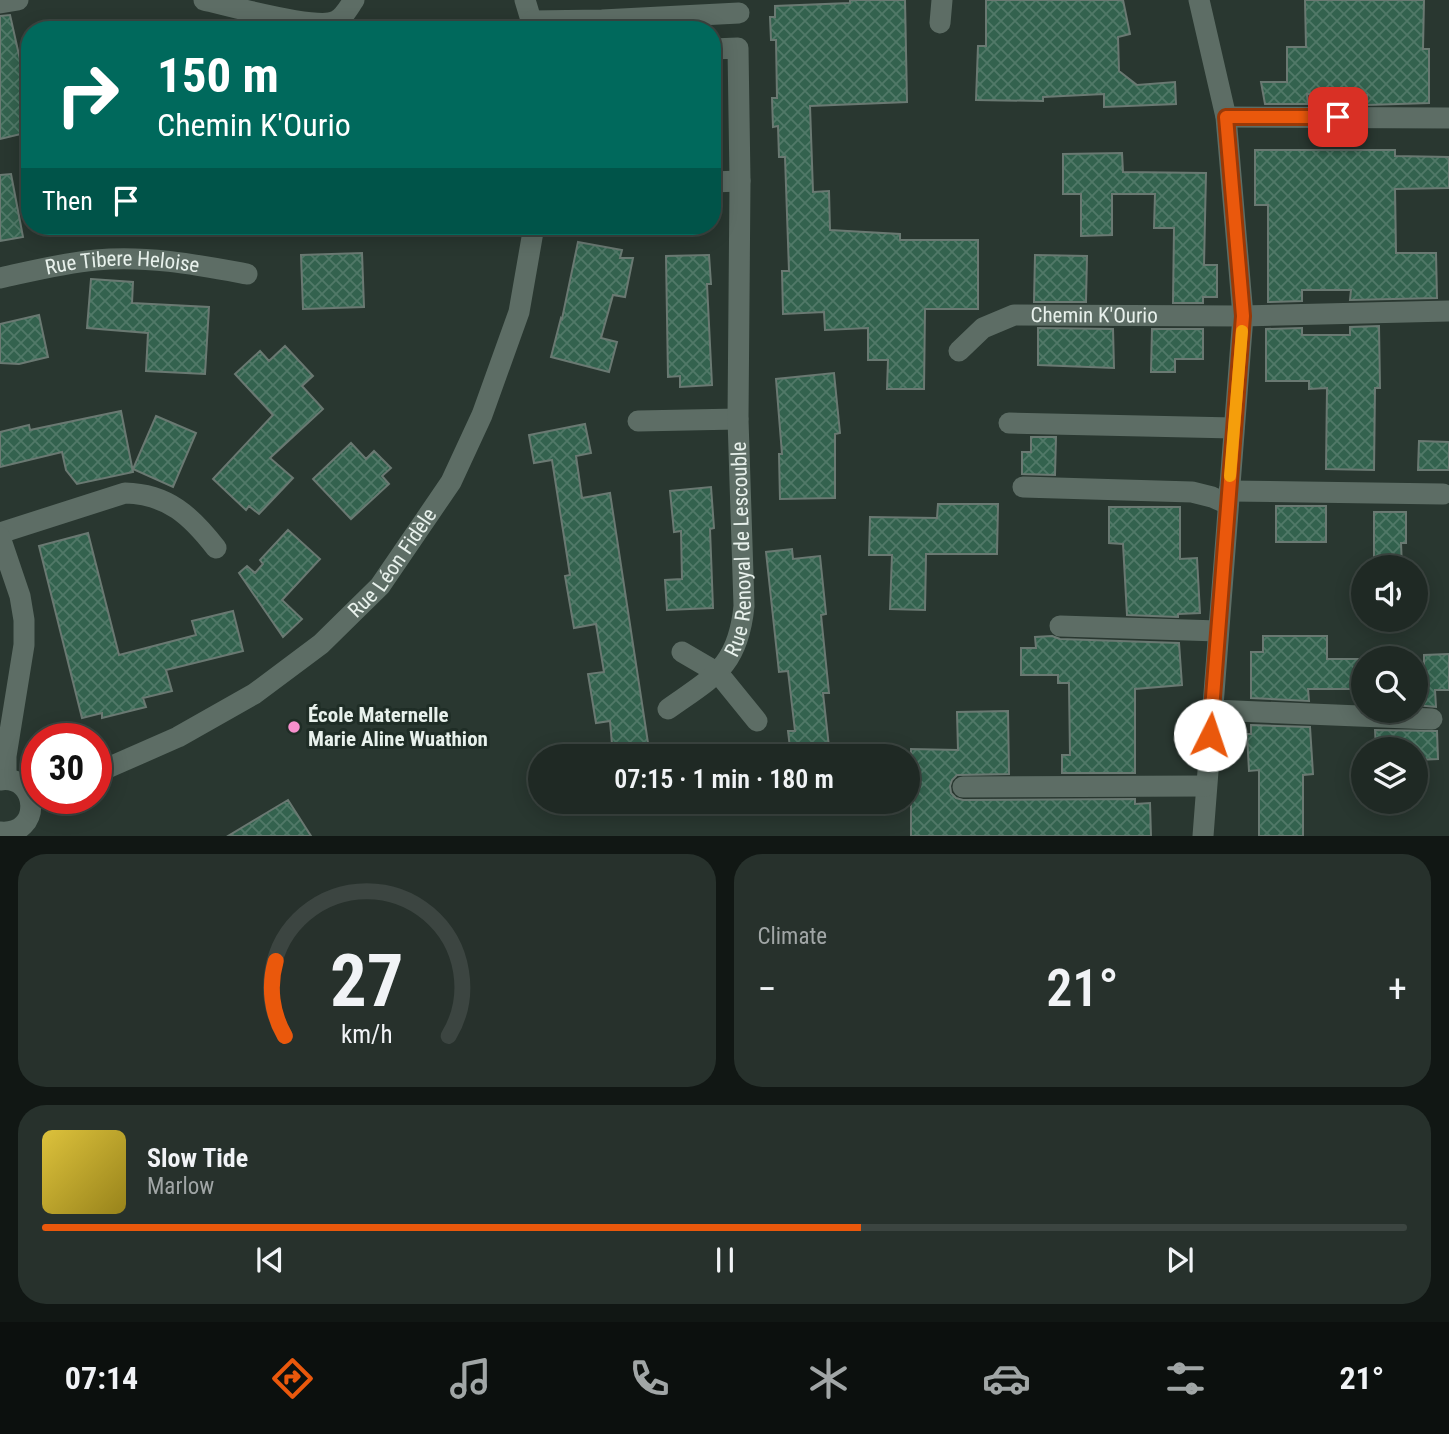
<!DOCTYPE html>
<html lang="en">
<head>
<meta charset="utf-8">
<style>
	:root { --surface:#1f2924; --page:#27312c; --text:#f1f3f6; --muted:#a1a6a6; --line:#3c4541; --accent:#ea580c }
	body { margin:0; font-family:"Roboto Condensed",sans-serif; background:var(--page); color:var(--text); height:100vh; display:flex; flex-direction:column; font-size:26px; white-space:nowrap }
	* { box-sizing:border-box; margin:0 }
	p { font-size:23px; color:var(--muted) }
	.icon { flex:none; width:38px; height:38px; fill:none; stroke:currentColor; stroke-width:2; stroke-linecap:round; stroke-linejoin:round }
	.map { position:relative; height:836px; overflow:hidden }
	.side { display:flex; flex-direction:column; gap:18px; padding:18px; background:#111714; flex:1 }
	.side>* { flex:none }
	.hud { position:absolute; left:21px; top:21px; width:700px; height:214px; border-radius:28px; box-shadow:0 4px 18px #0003,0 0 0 2px var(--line); background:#00695c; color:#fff; overflow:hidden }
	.controls { position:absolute; left:1351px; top:555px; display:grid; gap:14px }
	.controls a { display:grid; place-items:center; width:77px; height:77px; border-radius:50%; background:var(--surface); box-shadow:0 4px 18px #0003,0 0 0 2px var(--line); font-size:35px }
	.speed { position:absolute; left:21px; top:723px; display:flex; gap:14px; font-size:35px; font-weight:700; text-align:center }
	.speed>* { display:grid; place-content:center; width:91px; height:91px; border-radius:50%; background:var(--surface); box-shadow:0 4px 18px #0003,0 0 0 2px var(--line); line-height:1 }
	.speed .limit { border:10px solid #d22; background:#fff; color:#111 }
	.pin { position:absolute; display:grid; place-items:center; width:60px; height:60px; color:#fff; margin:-30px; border-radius:14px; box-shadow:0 4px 10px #0006 }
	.me { position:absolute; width:77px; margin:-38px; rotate:4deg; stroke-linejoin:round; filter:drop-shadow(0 0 5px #0008) }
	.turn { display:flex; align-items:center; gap:24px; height:147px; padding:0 21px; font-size:32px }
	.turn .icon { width:91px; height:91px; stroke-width:2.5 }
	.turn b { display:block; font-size:49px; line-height:60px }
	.then { display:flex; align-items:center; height:66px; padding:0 21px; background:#0003; gap:14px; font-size:26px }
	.big { font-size:52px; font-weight:600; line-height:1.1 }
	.side .card { flex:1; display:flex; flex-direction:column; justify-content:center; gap:10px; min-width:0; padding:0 24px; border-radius:28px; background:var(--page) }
	.side .dial { align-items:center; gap:0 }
	.dial svg { height:182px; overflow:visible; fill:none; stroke:var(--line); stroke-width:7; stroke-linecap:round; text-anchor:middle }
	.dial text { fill:var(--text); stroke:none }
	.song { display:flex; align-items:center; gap:21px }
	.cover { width:84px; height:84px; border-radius:10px; background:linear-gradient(135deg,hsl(50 70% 55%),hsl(50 70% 35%)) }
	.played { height:7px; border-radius:4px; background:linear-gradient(90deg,var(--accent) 60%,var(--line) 60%) }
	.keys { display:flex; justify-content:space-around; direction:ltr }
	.heat { display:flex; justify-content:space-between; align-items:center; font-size:38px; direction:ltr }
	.side .tiles { flex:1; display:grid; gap:18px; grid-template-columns:1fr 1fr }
	.card:last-child { grid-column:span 2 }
	.trip { position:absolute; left:528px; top:744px; width:392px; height:70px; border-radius:35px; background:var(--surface); box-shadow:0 4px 18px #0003,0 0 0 2px var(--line); font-weight:600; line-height:70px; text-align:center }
	.menu { display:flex; height:112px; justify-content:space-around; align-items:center; background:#0c100e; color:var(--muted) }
	.menu .icon { width:49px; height:49px }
	.menu .current { color:var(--accent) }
	.menu b { font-size:32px; color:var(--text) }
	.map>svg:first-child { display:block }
</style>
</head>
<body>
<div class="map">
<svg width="1449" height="836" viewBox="0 0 1449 836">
	<defs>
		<pattern id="building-cross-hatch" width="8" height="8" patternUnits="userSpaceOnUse" patternTransform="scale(1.75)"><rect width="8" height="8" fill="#33624e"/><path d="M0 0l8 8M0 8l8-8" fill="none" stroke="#517968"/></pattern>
	</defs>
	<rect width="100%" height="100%" fill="#293730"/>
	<path fill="url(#building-cross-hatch)" stroke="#6a7972" stroke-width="2" d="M850,0h55l2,102 -97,4 3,86 16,-1 1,39 70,4v6h78v69h-53l-1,80h-37l1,-29h-20v-32l-43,2 -1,-18 -41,2 -1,-43h7l-4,-114h-6l-1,-31 -5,1 -1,-29h5l-1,-58h-5l-1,-23h5v-11l75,-3z
		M986,0h137l7,34 -12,3 1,34 18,14 38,-3 1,22 -72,3v-13l-61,3v4l-67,-1 2,-54h8z
		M1305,0h119l-1,49h6v54l-62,2v-10l-60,-1 1,10h-43l-4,-22h26v-35h19z
		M10,15l20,89 -10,3 5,26 -25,6v-123z
		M1255,150h140v6l54,1v31l-54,1 1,64h40l1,45 -87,2 1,-10h-49v11l-34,1v-97h-13z
		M1122,153l1,19 83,1 -2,92h13v32h-14v6h-30l1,-75h-20l1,-34h-43v41l-31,1v-42h-18v-40z
		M11,174l12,63 -23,4v-66z
		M578,242l44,8 -2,8h13l-8,39 -12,-2 -12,43 16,4 -8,30 -58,-15 10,-39 1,1z
		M362,253l2,54 -61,2 -2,-54z
		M709,255l2,29h-4l5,101 -32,2v-11l-12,1 -2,-121z
		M1035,255l52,1 -1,46h-52z
		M91,279l42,3 -1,21 77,4 -4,67 -59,-3 2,-38 -61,-5z
		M39,315l9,42 -29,7 -19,-1v-39z
		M1379,326l1,62h-5l-1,82 -48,-1 1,-81 -18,1v-8h-43v-52l36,-1v7h48v-8z
		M1038,328l75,1 1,39 -76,-3z
		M1152,329h51v30h-28v13h-24z
		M285,346l28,30 -11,10 21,23 -53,49 23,20 -34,36 -10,-8 -3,4 -33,-31 60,-64 -38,-41 25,-23 9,10z
		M834,373l6,60 -5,1v64l-55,1 -1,-45h3l-6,-75z
		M121,411l12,61 -56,12 -11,-14 -4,-18 -62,15v-35l29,-7 1,5z
		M156,416l40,17 -23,54 -40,-18z
		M585,424l6,29 -15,3 6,42 28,-5 40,263h-37l-3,-35 -14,2 -8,-49 16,-2 -8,-48 -22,4 -9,-52 5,-1 -18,-115 -18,3 -5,-28z
		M1031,437h25l-1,38 -33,-1v-22h9z
		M1419,441l30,1v28h-31z
		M351,443l15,16 8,-8 17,17 -9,8 7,8 -38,35 -38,-40z
		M711,487l3,41 -4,1 3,79 -46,2 -2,-30 17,-1 -1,-48 -7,1 -4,-41z
		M938,504h60l-1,50h-71l-1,56 -35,-1 2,-54h-23l1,-38 67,1z
		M1276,506h50v36h-50z
		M1109,507h71v52l17,-1 3,55 -22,1v3l-51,-2 -4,-71 -14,-1z
		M1374,512h32v31h-5l1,24h-28z
		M288,530l32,29 -38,41 20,19 -19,18 -44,-64 8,-7 8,7 8,-9 -3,-4z
		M88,533l31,122 77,-20 -4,-14 41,-10 10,40 -77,19 6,21 -29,7 3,9 -44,11v-5l-20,5 -43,-172z
		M792,549l1,10 27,-3 6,58 -5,1 8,78h-6l7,63h-39l-3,-25h7l-7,-60 -9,1 -13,-120z
		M1052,636l8,3 119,4 3,42 -47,4v84h-73v-18h8l-1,-72h-11v-8h-37v-27h15l-1,-11z
		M1263,636h64v23h34v30h-53l1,12 -58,-3v-46h12z
		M1449,654v36h-14l1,17 -20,-2v-19h8v-31z
		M1008,711l1,63 -52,1 -5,5 -2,6 1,7 5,5 7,2 172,-1v5l15,-1 1,33h-240v-87l47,1 -1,-38z
		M1251,725l59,2 3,47 -10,1v61h-44v-66l-10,1 -2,-37h4z
		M1375,730l62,1 1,28 -22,1v-11h-40z
		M288,800l23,36h-83z"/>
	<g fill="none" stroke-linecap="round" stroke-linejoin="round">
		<g stroke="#5d6d65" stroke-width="21">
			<path d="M204,0c24,6 114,30 132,21 8,-4 13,-14 18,-21"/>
			<path d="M525,0l9,30"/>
			<path d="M1199,0l27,117 17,199 -40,520"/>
			<path d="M0,3l18,-3"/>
			<path d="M532,21l70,-1 137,-7"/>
			<path d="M940,23l2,-23"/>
			<path d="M1226,117l223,1"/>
			<path d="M712,182l28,-1"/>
			<path id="s1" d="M0,278c32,-7 63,-15 96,-18 51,-5 102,5 151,14"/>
			<path id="s2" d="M959,351l24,-23 31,-13 229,1 206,-5"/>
			<path d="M638,421l100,-2"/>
			<path d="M1009,423l225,5"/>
			<path d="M1023,487l169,5 20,5 16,7"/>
			<path d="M1229,491l214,3"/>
			<path d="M0,533l125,-40c43,1 66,23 91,55"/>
			<path d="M0,537l20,59 4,24v25l-18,111v23"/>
			<path d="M1060,626l158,5"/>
			<path d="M682,652l36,21 39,48"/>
			<path id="s3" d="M668,709c45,-32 70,-42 76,-103l-6,-187 2,-238 -2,-133 -26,1"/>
			<path d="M1212,710l220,9"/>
			<path id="s4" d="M96,773l82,-36 76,-43 67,-50 59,-58 71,-104 31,-67 37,-103 15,-86"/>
			<path d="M0,780c39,-6 43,56 0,52"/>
			<path d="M963,787l243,-1"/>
		</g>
	</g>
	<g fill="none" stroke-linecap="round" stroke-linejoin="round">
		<defs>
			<path id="route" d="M1210,735l33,-419 -17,-199h112"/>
		</defs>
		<use href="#route" stroke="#983908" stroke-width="18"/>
		<use href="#route" stroke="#ea580c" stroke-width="12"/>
		<path stroke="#f59e0b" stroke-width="12" d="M1230,476l12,-145"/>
	</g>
	<circle fill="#f790cd" stroke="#1f2d26" stroke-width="2.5" cx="294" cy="727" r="7"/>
	<g text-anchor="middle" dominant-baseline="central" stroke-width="6" stroke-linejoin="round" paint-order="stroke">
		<g font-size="21" fill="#e8f1ec" stroke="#1f2d26">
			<text stroke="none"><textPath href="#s1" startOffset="124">Rue Tibere Heloise</textPath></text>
			<text stroke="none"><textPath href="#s2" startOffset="147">Chemin K'Ourio</textPath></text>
			<text stroke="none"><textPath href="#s3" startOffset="191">Rue Renoyal de Lescouble</textPath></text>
			<text stroke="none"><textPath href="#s4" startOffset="369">Rue Léon Fidèle</textPath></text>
		</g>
		<g font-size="21" font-weight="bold" fill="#e8f1ec" stroke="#1f2d26" text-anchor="start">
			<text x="308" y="715">École Maternelle<tspan x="308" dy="24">Marie Aline Wuathion</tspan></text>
		</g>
	</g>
</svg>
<div class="controls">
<a><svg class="icon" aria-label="sound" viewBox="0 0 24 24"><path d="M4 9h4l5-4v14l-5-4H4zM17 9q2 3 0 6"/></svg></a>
<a><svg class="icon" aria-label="search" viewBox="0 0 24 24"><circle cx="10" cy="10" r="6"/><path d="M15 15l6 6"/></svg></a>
<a><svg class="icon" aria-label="layers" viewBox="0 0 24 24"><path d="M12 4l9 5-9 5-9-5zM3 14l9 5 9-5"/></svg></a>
</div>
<div class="speed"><div class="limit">30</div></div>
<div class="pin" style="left:1338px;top:117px;background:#d93025"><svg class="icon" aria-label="arrive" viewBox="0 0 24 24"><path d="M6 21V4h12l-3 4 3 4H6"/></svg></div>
<svg class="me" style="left:1210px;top:735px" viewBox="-20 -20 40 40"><circle r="19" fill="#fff"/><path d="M0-13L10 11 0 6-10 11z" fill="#ea580c"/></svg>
<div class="trip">07:15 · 1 min · 180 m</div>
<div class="hud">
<div class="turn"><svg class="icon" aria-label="right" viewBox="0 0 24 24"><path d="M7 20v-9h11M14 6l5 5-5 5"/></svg><div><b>150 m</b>Chemin K'Ourio</div></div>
<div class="then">Then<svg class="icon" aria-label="arrive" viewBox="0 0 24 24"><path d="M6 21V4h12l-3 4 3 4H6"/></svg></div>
</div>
</div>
<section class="side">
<div class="tiles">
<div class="card dial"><svg viewBox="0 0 100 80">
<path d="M14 69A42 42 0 1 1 86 69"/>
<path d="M14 69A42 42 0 0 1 10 36" stroke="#ea580c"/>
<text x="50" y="56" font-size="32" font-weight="700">27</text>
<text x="50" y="72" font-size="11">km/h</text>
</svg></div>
<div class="card"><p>Climate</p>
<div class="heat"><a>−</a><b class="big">21°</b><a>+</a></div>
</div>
<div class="card">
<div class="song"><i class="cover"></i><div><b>Slow Tide</b><p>Marlow</p></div></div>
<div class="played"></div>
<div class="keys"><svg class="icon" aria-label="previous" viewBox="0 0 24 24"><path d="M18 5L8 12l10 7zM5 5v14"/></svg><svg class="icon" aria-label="pause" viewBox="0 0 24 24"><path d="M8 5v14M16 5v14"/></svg><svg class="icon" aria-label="next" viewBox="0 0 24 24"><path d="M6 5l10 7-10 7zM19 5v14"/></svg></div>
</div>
</div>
</section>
<nav class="menu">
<b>07:14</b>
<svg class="icon current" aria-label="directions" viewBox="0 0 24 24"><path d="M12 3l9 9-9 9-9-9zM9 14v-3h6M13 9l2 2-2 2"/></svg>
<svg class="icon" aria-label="music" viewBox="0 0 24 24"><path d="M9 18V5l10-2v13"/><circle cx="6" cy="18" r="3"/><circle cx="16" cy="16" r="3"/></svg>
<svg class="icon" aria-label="phone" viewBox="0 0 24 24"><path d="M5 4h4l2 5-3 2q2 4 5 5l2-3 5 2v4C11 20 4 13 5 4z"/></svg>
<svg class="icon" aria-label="climate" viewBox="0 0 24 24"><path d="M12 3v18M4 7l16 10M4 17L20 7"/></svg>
<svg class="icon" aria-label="car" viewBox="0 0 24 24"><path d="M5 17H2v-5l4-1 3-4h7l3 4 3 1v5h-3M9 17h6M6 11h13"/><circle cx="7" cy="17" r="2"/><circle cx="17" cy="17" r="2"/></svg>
<svg class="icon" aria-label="filters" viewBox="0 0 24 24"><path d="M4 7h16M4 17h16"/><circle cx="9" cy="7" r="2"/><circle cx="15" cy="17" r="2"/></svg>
<b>21°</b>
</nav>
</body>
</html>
